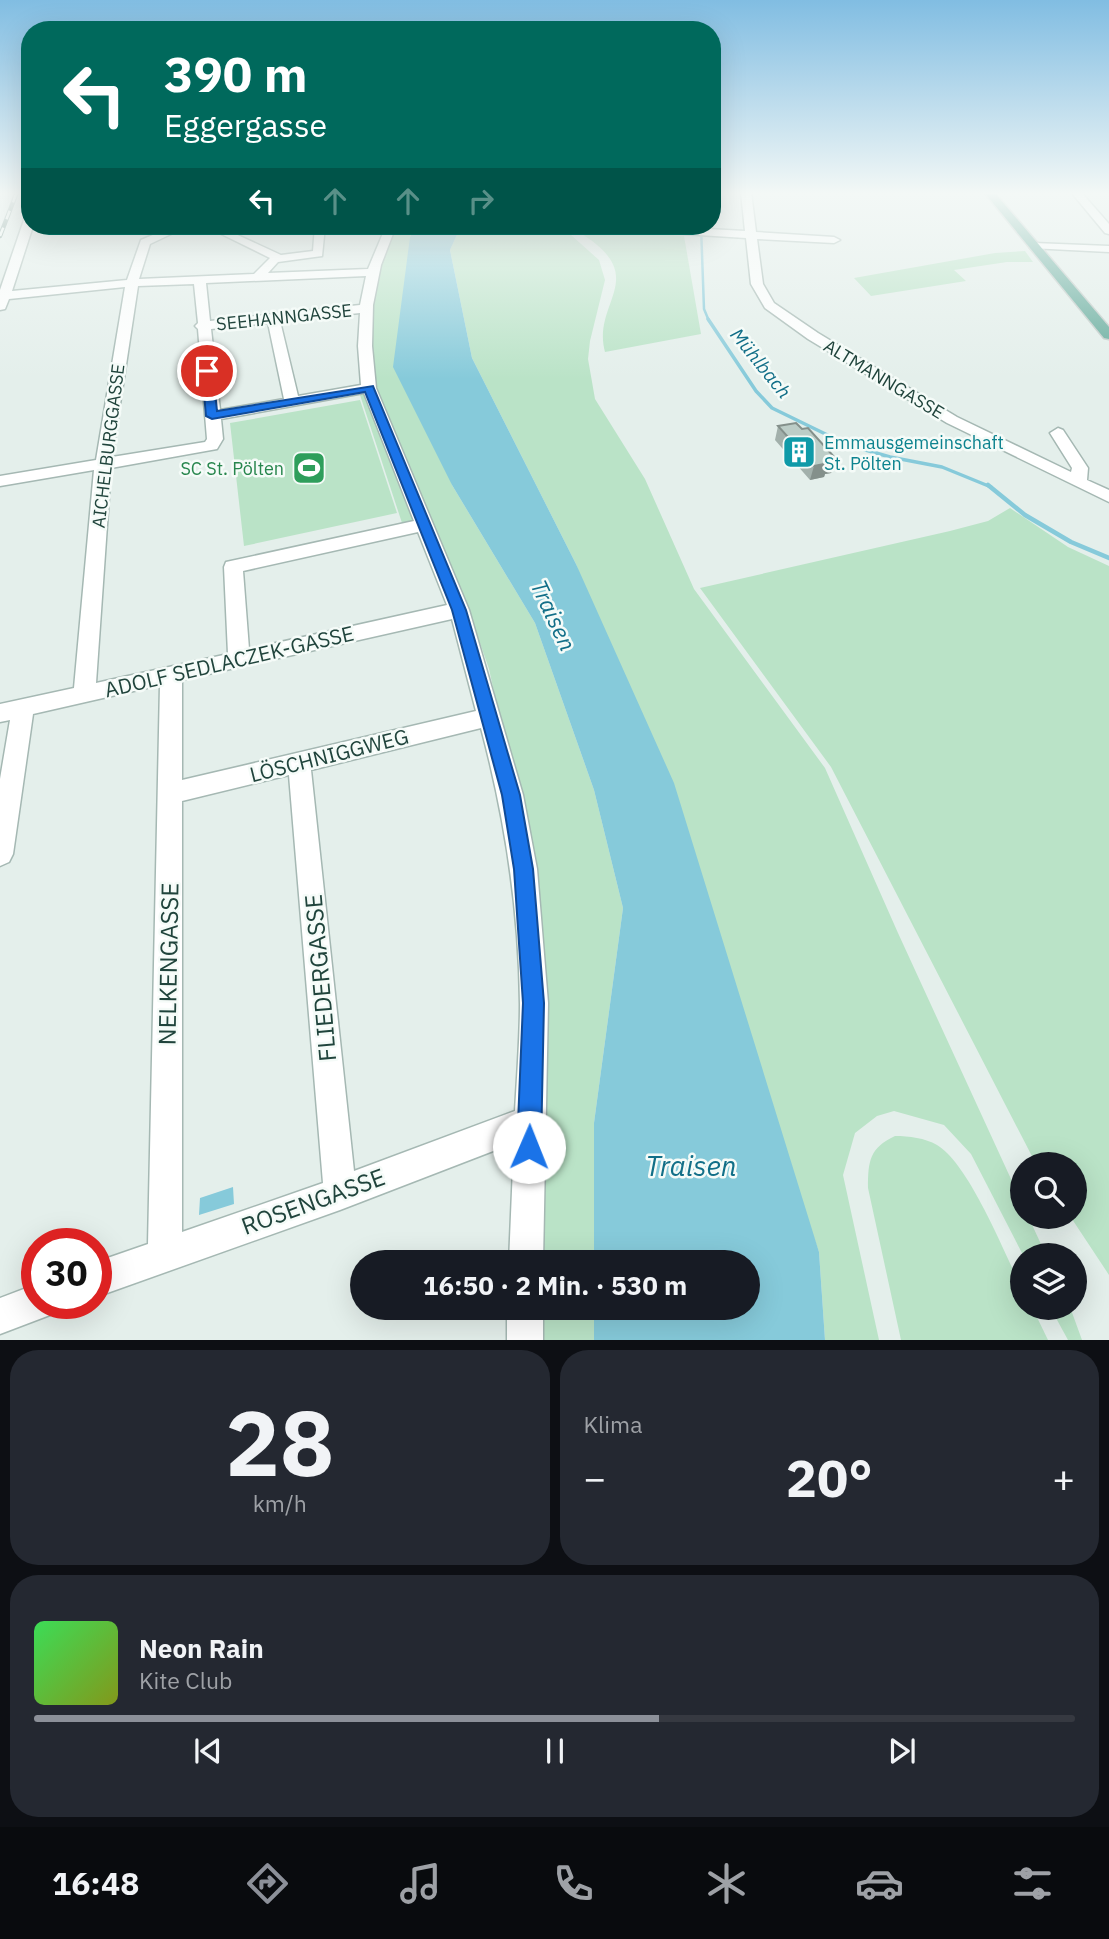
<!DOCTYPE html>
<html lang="de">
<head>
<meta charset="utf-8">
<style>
	:root { --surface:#171b24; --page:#242831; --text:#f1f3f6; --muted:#9ea1a6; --line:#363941; --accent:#8c9099 }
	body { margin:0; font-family:"IBM Plex Sans",sans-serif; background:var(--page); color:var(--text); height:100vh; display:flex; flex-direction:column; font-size:26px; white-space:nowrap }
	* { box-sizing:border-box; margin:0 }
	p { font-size:23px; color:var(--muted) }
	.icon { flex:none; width:38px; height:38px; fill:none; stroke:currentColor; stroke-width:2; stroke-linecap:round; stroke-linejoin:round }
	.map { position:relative; height:1340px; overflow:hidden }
	.side { display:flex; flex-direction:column; gap:10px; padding:10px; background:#0d0f14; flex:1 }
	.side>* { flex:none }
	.banner { position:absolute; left:21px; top:21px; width:700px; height:214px; border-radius:28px; box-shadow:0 7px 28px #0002; background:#00695c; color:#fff; overflow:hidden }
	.controls { position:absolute; left:1010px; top:1152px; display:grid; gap:14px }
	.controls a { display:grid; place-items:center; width:77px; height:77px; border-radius:50%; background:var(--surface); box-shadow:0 7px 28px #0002; font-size:35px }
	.speed { position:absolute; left:21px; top:1228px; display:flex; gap:14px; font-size:35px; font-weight:700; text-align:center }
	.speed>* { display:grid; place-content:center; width:91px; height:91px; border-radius:50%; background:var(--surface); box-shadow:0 7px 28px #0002; line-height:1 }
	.speed .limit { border:10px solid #d22; background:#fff; color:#111 }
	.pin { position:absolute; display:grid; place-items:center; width:60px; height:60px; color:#fff; margin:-30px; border:4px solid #fff; border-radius:50%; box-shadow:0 2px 7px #0007 }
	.me { position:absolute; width:77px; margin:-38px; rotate:1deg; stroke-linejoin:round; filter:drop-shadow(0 0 5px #0008) }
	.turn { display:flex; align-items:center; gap:24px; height:147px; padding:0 28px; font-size:32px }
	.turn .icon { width:91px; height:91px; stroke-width:2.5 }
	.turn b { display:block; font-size:49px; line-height:60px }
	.lanes { display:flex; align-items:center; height:66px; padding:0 28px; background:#0003; justify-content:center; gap:35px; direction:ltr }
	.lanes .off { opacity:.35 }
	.big { font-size:52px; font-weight:700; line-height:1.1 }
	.side .card { flex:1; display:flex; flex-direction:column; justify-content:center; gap:10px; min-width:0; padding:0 24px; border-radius:28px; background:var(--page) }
	.side .dial { align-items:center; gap:0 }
	.dial b { font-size:91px; line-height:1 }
	.song { display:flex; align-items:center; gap:21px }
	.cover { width:84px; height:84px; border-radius:10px; background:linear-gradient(135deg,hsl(130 70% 55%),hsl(70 70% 35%)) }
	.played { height:7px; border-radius:4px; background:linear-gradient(90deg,var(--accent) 60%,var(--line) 60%) }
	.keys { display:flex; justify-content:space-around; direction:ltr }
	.heat { display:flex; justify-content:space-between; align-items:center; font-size:38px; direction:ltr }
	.side .tiles { flex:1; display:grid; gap:10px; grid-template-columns:1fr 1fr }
	.card:last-child { grid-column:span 2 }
	.trip { position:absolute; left:350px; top:1250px; width:410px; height:70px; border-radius:35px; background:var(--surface); box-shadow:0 7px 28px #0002; font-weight:700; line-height:70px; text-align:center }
	.tab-bar { display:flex; height:112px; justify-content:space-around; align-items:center; background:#090b0e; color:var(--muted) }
	.tab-bar .icon { width:49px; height:49px }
	.tab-bar .on { color:var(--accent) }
	.tab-bar b { font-size:32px; color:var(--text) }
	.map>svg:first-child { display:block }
</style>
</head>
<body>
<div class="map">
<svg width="1109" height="1341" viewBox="0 0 1109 1341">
	<rect width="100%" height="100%" fill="#e4efeb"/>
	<path fill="#bae3c7" d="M396,226h20l-6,11 42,248 83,138 59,167 29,118 -29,215v139h-52l4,-203 -6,-160 -51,-230 -18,-52 -98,-234 -4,-52 8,-59z
		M461,226h100l38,34 6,20 -15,61 -2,18 7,40 50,80 49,110 131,179 73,165 124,270v13h6l18,39h-23l-52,-101 -27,-29 -50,-14 -17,5 -22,17 -12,42 36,165h-54l-6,-88 -243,-688 -104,-206 -22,-108z
		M577,226l107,10 17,98 -96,18c-14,-51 49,-75 -28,-121z
		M1025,251l8,11h-26l-53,8 12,11 -95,15 -17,-18 141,-25z
		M369,393l51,130 -17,3 -43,-131z
		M360,400l37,113 -153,33 -14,-123z
		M1010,508l58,39 41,19v709l-39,-59h4v-52h-38l-205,-397 -131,-179 250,-57 38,-10z
		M895,1136c14,0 30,2 42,9 32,19 67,107 85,143v19h10l16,33h-147l-33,-152c0,-28 2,-40 27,-52z
		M540,1307h54v33l-54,1z
		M1050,1307h20l12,33h-14z"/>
	<path fill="#86cada" d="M416,226h45l-11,24 22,108 104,206 98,219 145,469 6,88h-231v-33h153v-45h-153v-139l29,-215 -29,-118 -59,-167 -83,-138 -59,-118 17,-130z
		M233,1187l1,17 -35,11 1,-17z"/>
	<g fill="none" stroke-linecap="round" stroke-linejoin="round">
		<path stroke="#86cada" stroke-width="2.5" d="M701,226l3,83 5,12"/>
		<path stroke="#86cada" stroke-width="3.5" d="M708,319l48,72 16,17 76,37 42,12 52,10 49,20"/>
		<path stroke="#86cada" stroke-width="4.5" d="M988,485l37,30 46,27 38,16"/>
		<defs>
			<path id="minor" d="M741,192h10l5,40 78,5 6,3 -6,3 -77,-4 6,45 11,19 44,30 139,84 114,55 1,-4 -22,-35 8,-5 5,2 25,38 -1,12 22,10v12l-162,-79 -139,-84 -43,-31 -14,-24 -5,-46 -142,-9 -5,-3h54l92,5z
				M1071,192h10l28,32v10l-4,-1z
				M30,214v12h3l-21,65 115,-11 14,-40 33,-14h14l-38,18 -11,35 115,-5 16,-16 -65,-32h13l63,29 32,-4 2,-25h10l-3,30 -44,6 -10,11 100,-4 18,-43h10l-15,39 -8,40 -1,41 4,42 93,222 54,185 14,74 11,134 -5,259h-34l5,-119 -174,67 -244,87v-35l52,-18 12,-559 -127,29 -20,140 -4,8 -9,4v-87l10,-59 -10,2v-18l74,-16 20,-218 -94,16v-10l96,-16 29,-173 -116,12 -4,10 -5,1v-20l25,-73zM366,276l-6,29 -150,16 -4,-38zM194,284l4,39 -3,3 3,3 9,110 -2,3 -93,15 26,-171zM360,313l-2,33 3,39 -63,11 -18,-75zM268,323l16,76 -64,11 -9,-81zM364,393l50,128 -188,41 -2,5 4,87 -132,29 15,-215 106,-19 6,-10 -2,-20zM418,532l29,73 -198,44 -6,-78zM452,619l24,92 -294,69v-100zM481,728c24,90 38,182 39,276 0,35 -3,71 -5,107l-161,60 -43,-401zM289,775l34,408 -141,49v-431z
				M1034,243l75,3v6l-79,-4v-4z
				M37,1284v20h17l-4,11 -50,19v-36z
				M507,1307h36v34h-36z"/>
			<path id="major" d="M984,192h10l115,135v12l-5,-1z"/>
		</defs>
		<use href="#minor" stroke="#a5b8b3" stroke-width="3"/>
		<use href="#major" stroke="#c1cbc8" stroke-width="3"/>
		<use href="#minor" fill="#fff" fill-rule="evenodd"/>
		<use href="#major" fill="#63aa9b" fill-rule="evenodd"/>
		<defs>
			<path id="rail" d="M0,236l17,-44"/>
		</defs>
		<use href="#rail" stroke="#5b7f77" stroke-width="4.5"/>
		<use href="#rail" stroke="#f5fbf8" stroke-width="2.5" stroke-dasharray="9" stroke-linecap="butt"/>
	</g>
	<path fill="#a2b0ab" d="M778,426l24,3 34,30 -5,14 -6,1 -1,3 -14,3 -35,-40z"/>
	<path fill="#84908b" d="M836,459l-5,14 -6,1 -1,3 -14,3 4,-14 13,-5z"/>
	<path fill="#bccdc7" stroke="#84908b" stroke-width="2" d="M796,423l6,6 6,-1 28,31 -9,2 2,2 -15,3 -36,-40z"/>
	<linearGradient id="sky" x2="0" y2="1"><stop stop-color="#81bde2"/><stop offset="0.51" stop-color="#f3f8f6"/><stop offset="1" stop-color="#f3f8f6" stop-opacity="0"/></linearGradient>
	<rect width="1109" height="379" fill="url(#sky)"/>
	<path fill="#1a73e8" stroke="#114b97" stroke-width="2" d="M207,367l6,4 4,40 156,-25 93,224 54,185 13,74 11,134 -3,144 -3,9 -9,3 -8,-3 -4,-9 6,-144 -9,-134 -12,-74 -50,-185 -87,-218 -153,27 -6,-3 -4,-45z"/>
	<defs>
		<symbol id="building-square" viewBox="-11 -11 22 22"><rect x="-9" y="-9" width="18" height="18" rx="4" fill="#0f9aa8" stroke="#f5fbf8"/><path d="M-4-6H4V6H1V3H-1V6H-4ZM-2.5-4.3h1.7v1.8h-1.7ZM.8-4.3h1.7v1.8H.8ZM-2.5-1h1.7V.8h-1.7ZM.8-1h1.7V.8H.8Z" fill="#fff"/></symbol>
		<symbol id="stadium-square" viewBox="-11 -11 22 22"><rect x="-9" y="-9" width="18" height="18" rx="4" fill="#2e9e5b" stroke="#f5fbf8"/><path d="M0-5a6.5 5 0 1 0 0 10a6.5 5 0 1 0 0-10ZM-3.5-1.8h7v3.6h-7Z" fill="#fff"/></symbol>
	</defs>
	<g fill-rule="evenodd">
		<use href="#building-square" x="780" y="433" width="38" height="38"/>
		<use href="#stadium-square" x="290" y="449" width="38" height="38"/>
	</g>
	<g text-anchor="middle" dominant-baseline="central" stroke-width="5" stroke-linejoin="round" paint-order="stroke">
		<g font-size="18" fill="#20443c" stroke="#f5fbf8">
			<text transform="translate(284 317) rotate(-6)">SEEHANNGASSE</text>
			<text transform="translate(884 379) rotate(31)">ALTMANNGASSE</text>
			<text transform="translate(108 446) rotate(-83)">AICHELBURGGASSE</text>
		</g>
		<g font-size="18" fill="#0d838f" stroke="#f5fbf8" text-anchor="start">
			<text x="824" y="442">Emmausgemeinschaft<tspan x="824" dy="21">St. Pölten</tspan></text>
		</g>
		<g font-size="18" fill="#27864d" stroke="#f5fbf8" text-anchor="end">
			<text x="284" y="468">SC St. Pölten</text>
		</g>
		<g font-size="19" font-style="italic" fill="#126f88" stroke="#f5fbf8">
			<text transform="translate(761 363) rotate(51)">Mühlbach</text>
		</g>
		<g font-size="21" fill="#20443c" stroke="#f5fbf8">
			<text transform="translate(229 661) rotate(-13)">ADOLF SEDLACZEK-GASSE</text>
			<text transform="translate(329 755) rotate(-14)">LÖSCHNIGGWEG</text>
		</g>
		<g font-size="23" font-style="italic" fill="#126f88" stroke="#f5fbf8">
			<text transform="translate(554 615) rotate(65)">Traisen</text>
		</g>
		<g font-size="24" fill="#20443c" stroke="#f5fbf8">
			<text transform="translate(168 964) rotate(-89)">NELKENGASSE</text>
			<text transform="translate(320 978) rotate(-95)">FLIEDERGASSE</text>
			<text transform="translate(313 1201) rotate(-20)">ROSENGASSE</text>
		</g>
		<g font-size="28" font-style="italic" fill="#126f88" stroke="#f5fbf8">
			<text x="691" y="1165">Traisen</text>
		</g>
	</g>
</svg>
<div class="controls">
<a><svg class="icon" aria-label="search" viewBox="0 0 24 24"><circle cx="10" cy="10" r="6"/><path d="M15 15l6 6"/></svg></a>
<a><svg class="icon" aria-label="layers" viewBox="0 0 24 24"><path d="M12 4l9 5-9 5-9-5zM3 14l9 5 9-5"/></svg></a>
</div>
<div class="speed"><div class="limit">30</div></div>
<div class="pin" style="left:207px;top:371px;background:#d93025"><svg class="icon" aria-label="arrive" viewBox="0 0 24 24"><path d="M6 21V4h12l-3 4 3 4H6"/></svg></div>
<svg class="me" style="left:529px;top:1147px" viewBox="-20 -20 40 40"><circle r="19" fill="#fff"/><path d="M0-13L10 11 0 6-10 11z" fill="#1a73e8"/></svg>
<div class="trip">16:50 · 2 Min. · 530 m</div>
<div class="banner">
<div class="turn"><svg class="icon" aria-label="left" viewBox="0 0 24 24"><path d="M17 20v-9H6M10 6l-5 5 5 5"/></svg><div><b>390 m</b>Eggergasse</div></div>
<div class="lanes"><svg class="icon" aria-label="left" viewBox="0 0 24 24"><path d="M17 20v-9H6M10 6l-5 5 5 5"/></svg><svg class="icon off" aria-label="ahead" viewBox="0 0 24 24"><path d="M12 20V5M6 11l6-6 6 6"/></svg><svg class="icon off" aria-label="ahead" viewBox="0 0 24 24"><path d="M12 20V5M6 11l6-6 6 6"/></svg><svg class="icon off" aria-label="right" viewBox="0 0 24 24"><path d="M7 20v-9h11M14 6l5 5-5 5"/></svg></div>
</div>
</div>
<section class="side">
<div class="tiles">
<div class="card dial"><b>28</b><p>km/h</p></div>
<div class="card"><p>Klima</p>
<div class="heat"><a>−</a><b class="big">20°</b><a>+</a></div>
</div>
<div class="card">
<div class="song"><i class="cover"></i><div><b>Neon Rain</b><p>Kite Club</p></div></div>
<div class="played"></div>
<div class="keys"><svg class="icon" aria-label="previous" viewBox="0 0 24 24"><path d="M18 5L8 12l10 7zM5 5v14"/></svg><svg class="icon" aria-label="pause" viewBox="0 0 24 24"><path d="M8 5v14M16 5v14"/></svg><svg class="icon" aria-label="next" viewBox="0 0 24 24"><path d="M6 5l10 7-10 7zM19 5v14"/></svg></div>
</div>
</div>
</section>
<nav class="tab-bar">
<b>16:48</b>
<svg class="icon on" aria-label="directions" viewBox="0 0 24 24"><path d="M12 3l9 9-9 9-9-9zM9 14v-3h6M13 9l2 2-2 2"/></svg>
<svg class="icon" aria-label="music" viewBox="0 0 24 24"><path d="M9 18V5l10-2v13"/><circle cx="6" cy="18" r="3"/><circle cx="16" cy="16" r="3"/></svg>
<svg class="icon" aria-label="phone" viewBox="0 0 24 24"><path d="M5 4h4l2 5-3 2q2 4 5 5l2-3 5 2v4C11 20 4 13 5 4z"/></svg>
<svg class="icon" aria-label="climate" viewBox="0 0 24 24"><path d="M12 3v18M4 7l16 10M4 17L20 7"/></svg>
<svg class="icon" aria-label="car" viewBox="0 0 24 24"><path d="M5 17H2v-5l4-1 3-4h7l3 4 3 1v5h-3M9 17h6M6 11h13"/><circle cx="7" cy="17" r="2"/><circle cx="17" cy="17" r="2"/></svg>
<svg class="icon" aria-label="filters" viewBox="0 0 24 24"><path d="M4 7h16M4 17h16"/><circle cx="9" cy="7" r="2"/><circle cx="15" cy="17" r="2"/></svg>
</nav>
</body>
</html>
